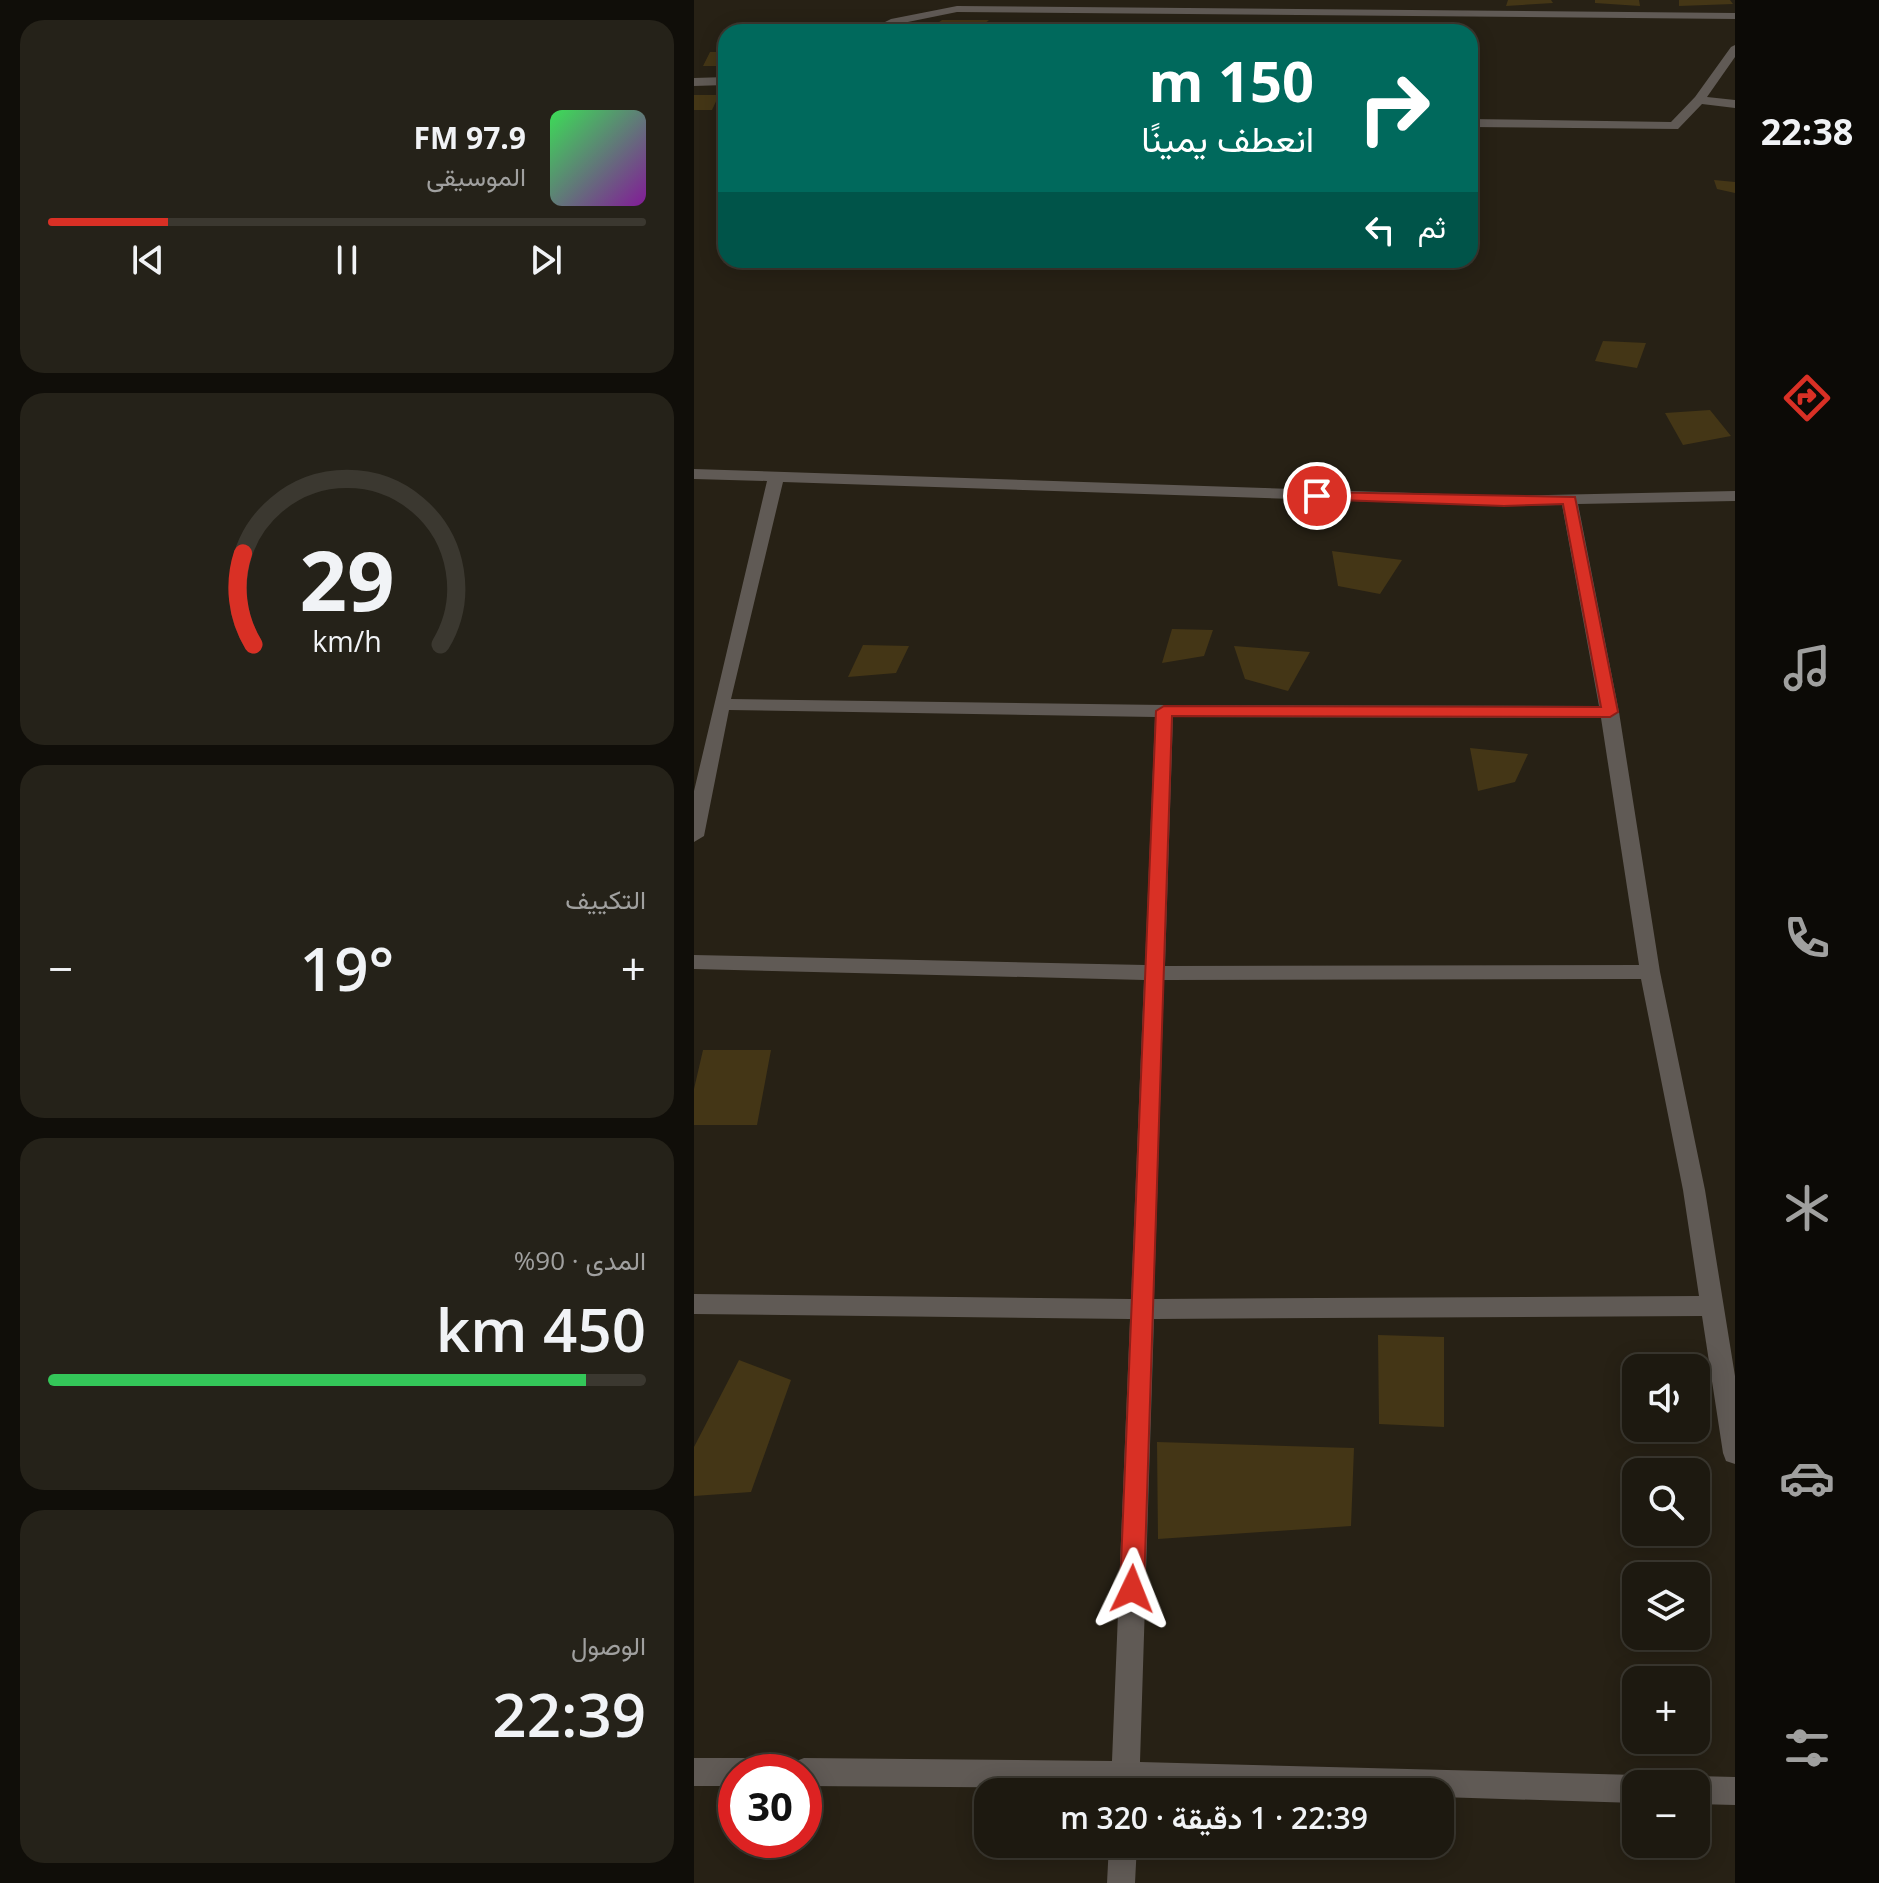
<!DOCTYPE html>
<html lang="ar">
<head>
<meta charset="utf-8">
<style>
	:root { --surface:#1d1910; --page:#252219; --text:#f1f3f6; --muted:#a0a09f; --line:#3b3830; --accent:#d93025 }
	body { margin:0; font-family:"Open Sans",Vazirmatn,sans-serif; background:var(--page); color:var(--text); direction:rtl; height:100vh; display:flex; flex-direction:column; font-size:30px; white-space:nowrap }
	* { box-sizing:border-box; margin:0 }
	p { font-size:26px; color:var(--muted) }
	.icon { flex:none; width:44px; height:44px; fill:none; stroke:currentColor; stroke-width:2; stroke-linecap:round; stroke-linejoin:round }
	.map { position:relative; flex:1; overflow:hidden; direction:ltr }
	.side { display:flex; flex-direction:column; gap:20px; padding:20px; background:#100e09; width:694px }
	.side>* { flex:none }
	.banner { position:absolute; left:24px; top:24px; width:760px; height:244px; border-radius:24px; box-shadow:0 4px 20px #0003,0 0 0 2px var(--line); direction:rtl; background:#00695c; color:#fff; overflow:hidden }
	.buttons { position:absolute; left:928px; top:1354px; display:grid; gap:16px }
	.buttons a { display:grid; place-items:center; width:88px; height:88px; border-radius:16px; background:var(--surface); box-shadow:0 4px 20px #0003,0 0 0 2px var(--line); font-size:40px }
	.speed { position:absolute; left:24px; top:1754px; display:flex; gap:16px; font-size:40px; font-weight:700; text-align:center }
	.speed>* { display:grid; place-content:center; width:104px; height:104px; border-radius:50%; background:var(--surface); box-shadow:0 4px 20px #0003,0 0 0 2px var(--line); line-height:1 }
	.speed .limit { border:12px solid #d22; background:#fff; color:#111 }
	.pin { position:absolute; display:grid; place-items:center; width:68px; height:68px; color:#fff; margin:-34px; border:4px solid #fff; border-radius:50%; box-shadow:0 2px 8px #0007 }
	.me { position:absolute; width:88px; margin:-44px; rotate:2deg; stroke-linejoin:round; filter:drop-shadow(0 0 6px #0008) }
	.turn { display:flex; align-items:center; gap:28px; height:168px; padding:0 32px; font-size:36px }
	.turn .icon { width:104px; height:104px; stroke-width:2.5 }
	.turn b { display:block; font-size:56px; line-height:68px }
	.then { display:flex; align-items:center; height:76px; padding:0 32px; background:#0003; gap:16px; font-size:30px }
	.big { font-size:60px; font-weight:600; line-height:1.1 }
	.side .card { flex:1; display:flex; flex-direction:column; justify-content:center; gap:12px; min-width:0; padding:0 28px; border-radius:24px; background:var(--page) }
	.side .dial { align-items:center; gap:0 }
	.dial svg { height:208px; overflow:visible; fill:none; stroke:var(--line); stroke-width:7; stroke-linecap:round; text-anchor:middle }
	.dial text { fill:var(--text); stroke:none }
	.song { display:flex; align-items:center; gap:24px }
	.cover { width:96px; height:96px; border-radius:12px; background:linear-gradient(135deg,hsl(130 70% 55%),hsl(290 70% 35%)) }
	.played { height:8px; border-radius:4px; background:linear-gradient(90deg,var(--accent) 20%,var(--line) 20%) }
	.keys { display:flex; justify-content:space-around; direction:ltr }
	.heat { display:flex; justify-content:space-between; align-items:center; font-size:44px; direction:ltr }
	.charge { height:12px; border-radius:6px; background:linear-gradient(90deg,#34c759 90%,var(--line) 0) }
	.trip { position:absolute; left:280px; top:1778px; width:480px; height:80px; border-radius:24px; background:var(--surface); box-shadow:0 4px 20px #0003,0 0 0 2px var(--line); font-weight:600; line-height:80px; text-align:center; direction:rtl }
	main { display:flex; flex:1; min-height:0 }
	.menu { display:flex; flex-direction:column; width:144px; justify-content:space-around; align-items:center; background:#0c0a06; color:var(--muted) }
	.menu .icon { width:56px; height:56px }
	.menu .on { color:var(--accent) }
	.menu b { font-size:36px; color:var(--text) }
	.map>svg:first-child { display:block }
</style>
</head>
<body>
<main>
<nav class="menu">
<b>22:38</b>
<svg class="icon on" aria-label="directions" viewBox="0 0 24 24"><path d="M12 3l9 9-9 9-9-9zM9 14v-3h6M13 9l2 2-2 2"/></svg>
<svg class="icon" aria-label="music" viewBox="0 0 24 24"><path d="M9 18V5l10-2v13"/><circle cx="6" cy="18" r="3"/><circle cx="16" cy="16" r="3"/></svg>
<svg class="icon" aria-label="phone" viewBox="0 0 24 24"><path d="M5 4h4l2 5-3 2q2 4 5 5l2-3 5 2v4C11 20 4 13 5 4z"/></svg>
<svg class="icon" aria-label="climate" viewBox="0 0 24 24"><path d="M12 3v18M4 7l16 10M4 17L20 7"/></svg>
<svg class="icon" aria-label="car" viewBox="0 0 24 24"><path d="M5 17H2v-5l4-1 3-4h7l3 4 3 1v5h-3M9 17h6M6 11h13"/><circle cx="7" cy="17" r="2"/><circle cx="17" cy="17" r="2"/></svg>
<svg class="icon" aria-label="filters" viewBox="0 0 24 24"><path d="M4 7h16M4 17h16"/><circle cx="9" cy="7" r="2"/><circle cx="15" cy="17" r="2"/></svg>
</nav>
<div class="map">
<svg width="1041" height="1883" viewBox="0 0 1041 1883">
	<rect width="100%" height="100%" fill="#272115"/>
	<path fill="#443616" d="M814,0h43l2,3 -47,3z
		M901,0h44l1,6 -45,-3z
		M985,0h51l3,4 -54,2z
		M248,20h47l-13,11 -49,-1z
		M16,52h16v14h-23z
		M0,95h25l-7,15h-18z
		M1020,180l21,2v11l-18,-4z
		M909,341l43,2 -9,25 -42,-7z
		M1016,410l21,26 -48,9 -18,-32z
		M638,551l70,9 -22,34 -42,-8z
		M478,629l41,1 -9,26 -42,7z
		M169,645l46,1 -13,27 -48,4z
		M540,646l76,6 -22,39 -43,-12z
		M776,748l58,6 -13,28 -37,9z
		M9,1050h68l-14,75h-63v-36z
		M684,1335l66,2v90l-65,-3z
		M45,1360l52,20 -40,112 -57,4v-49z
		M463,1442l197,6 -3,78 -193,13z"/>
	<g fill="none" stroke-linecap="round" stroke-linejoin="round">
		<path fill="#605a55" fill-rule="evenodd" d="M263,6l778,7v6l-778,-7 -59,12 -18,8h-15l26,-13z
			M1041,45v12l-28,40 28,3v8l-33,-4 -24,25 -208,-2v-8l201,3 24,-25 36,-50z
			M32,77v8l-32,1v-8z
			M0,469l810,27 231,-5v10l-157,3 41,208 41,260 45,218 30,186v88l-9,-3 -3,-8 -21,-137 -548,3 -14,443 496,13 10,4 2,5h-12v19l-196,-6v-5l-301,-3v3h-28v-4l-307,-2v-14h-14l4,-10 10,-4 308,3 18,-442 -436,-5v-20l437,5 13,-319 -450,-11v-14l451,10 10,-248 -426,-7 -25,126 -10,6v-51l73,-310 -73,-2zM89,482l721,24 58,-1 37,201 -435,-1 -433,-6zM479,717l428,1 38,247 -474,1zM947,979l42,211 16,106 -545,3 10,-319z
			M0,1758h58l10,4 4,10h-30v14h-42z
			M1002,1776l39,1v28l-39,-1v-20h-11z
			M415,1844h28l-2,39h-28z"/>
	</g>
	<path fill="#d93025" stroke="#8d1f18" stroke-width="2" d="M623,492l258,5 43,215 -8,5 -438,-1 -28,873 -3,8 -9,3 -8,-3 -4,-8 36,-878 8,-5 437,1 -38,-203 -59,2 -193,-7 -2,-3z"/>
</svg>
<div class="buttons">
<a><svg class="icon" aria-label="sound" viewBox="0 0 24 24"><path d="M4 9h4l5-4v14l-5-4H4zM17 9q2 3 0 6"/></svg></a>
<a><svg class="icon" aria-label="search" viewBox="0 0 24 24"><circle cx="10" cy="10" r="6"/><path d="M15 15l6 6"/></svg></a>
<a><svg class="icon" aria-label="layers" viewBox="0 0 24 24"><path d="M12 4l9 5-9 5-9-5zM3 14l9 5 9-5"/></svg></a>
<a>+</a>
<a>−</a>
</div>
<div class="speed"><div class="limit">30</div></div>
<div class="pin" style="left:623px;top:496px;background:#d93025"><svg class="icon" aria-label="arrive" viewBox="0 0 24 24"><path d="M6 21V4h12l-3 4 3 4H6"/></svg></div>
<svg class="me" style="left:438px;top:1589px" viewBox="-20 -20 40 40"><path d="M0-17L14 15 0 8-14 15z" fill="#d93025" stroke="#fff" stroke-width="4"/></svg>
<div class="trip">22:39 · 1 دقيقة · 320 m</div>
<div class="banner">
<div class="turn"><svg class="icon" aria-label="right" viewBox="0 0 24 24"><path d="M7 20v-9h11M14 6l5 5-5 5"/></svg><div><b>150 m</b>انعطف يمينًا</div></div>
<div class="then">ثم<svg class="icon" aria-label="left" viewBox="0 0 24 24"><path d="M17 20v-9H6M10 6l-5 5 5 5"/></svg></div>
</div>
</div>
<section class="side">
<div class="card">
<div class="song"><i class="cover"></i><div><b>97.9 FM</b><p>الموسيقى</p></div></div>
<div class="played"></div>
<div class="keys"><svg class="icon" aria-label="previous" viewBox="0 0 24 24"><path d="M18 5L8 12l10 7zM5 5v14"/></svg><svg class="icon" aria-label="pause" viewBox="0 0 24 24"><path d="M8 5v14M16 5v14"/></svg><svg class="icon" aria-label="next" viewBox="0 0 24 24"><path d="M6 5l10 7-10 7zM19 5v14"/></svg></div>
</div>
<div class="card dial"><svg viewBox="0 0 100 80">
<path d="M14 69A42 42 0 1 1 86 69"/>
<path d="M14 69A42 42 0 0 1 10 34" stroke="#d93025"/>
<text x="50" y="56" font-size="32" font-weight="700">29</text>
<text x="50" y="72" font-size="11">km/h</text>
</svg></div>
<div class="card"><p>التكييف</p>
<div class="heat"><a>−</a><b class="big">19°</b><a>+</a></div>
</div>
<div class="card"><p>المدى · 90%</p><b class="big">450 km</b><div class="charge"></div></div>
<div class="card"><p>الوصول</p><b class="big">22:39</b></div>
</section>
</main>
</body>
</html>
